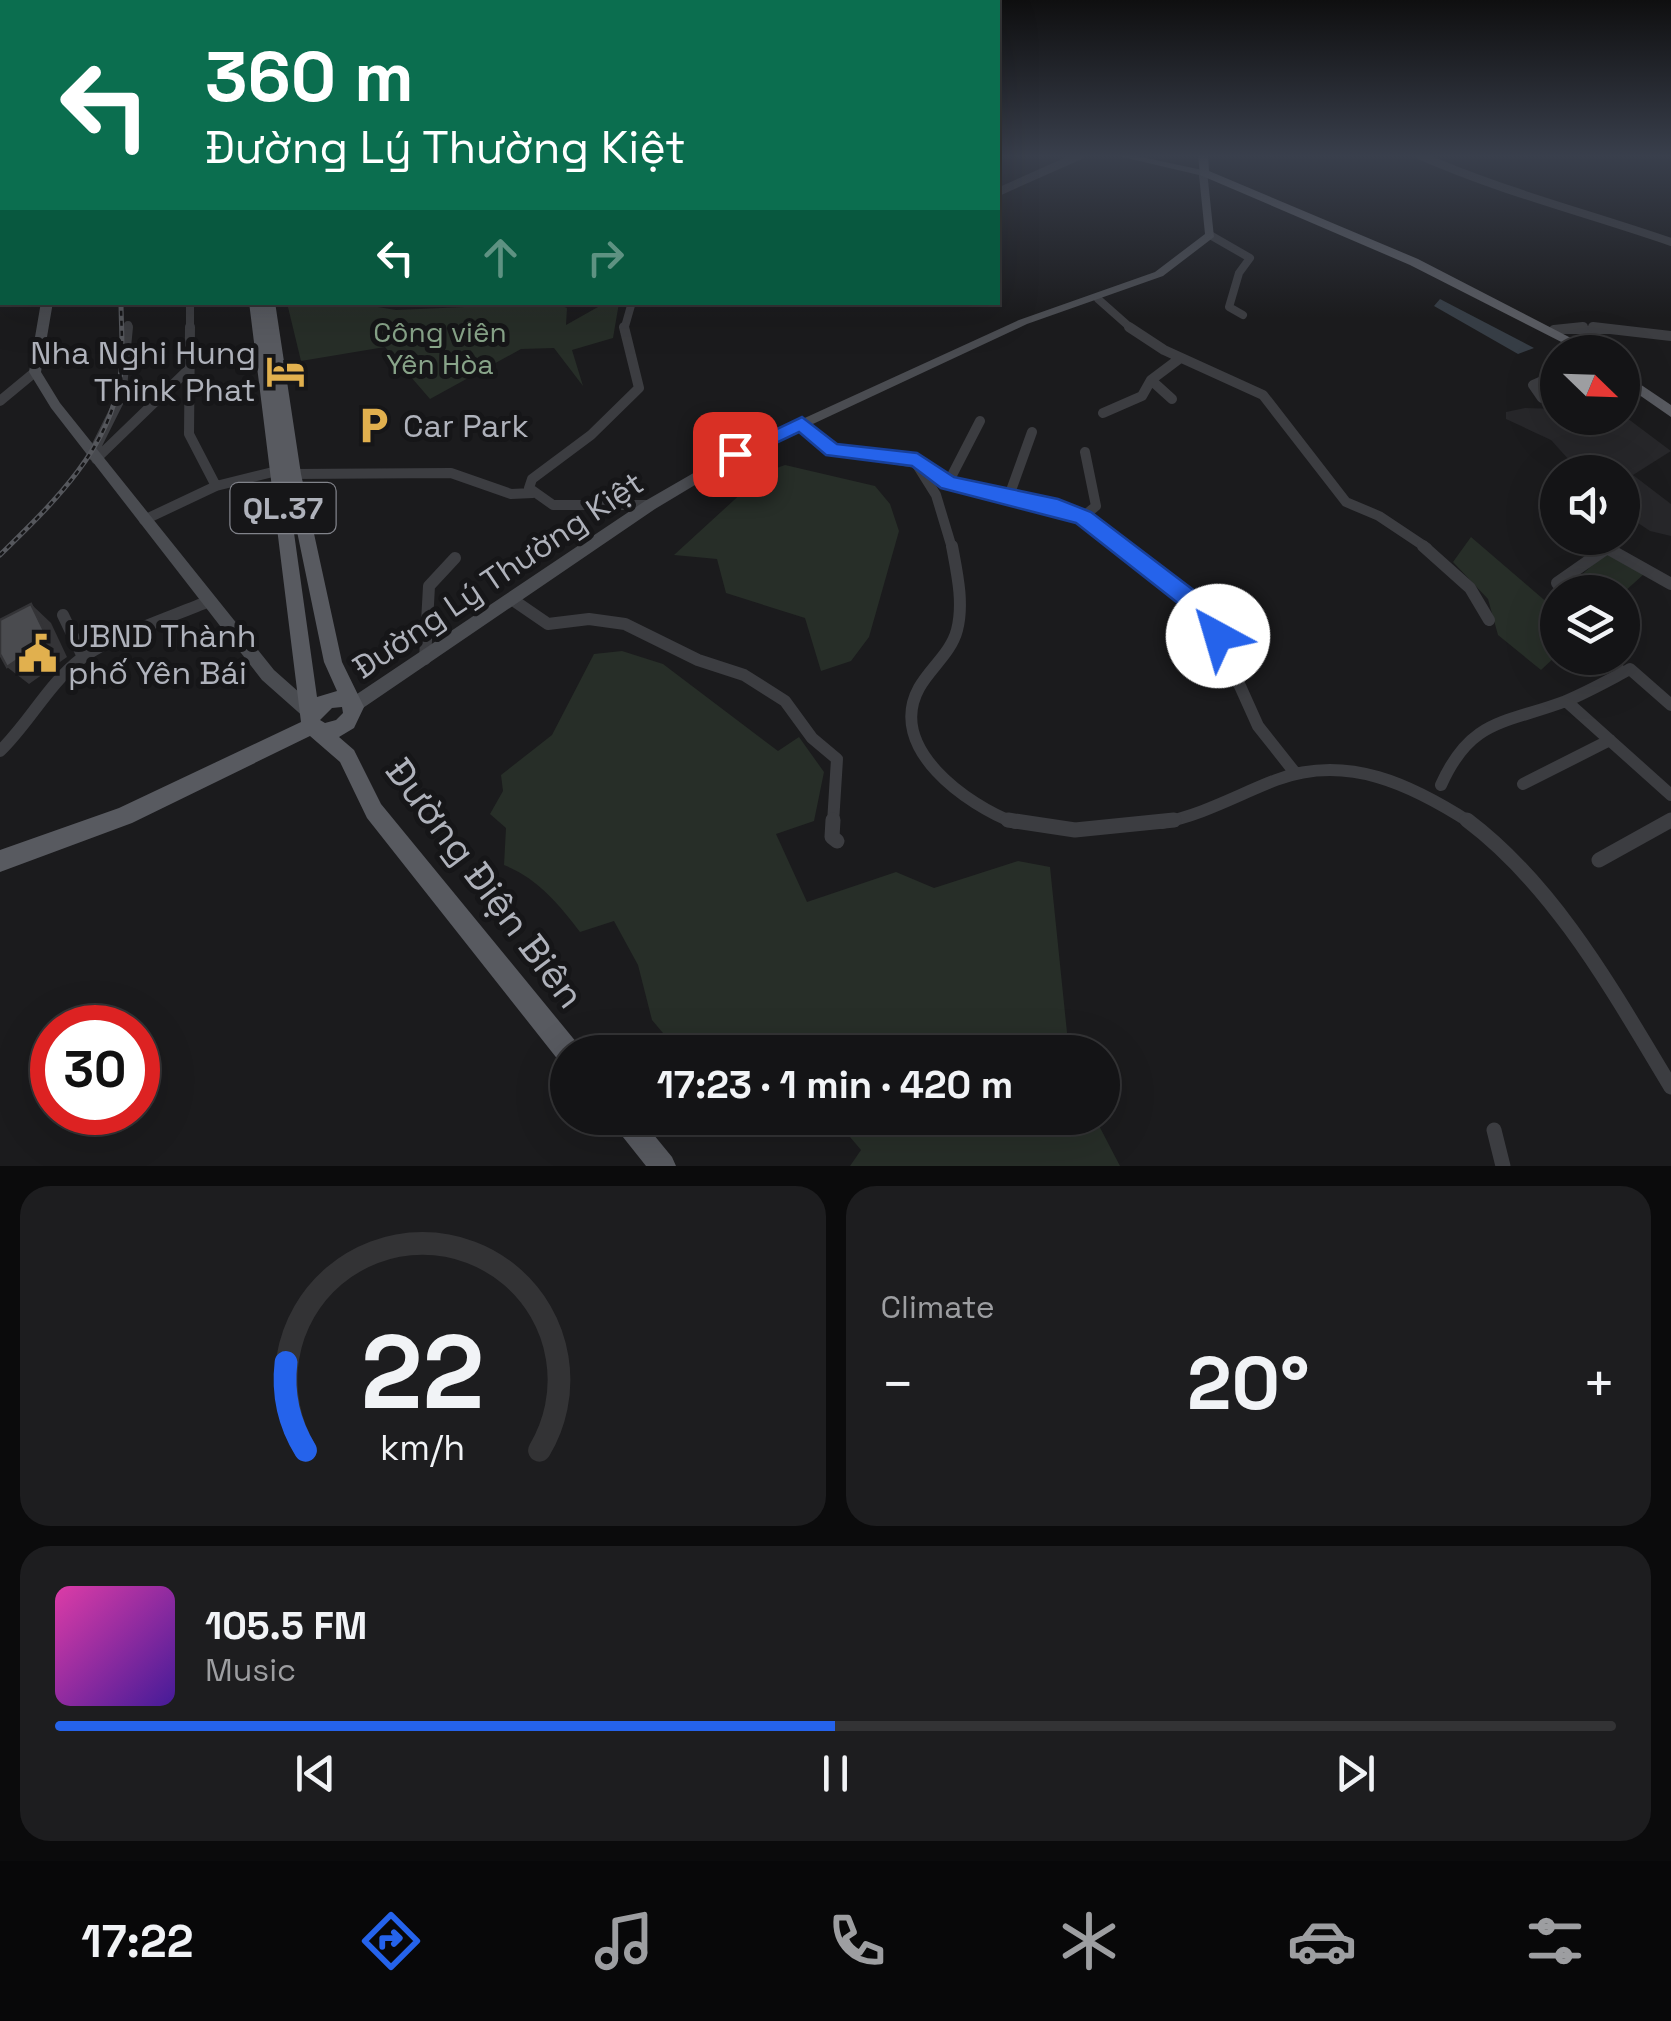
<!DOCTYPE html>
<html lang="en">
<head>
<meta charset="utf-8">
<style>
	:root { --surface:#141416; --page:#1d1d1f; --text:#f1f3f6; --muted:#9d9ea1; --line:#333335; --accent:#2563eb }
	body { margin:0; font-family:"Space Grotesk",sans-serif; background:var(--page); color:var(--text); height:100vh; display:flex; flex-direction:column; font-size:38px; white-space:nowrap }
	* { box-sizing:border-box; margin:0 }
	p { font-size:32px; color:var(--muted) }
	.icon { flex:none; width:55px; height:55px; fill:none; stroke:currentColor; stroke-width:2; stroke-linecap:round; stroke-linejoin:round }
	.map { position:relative; height:1166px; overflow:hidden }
	.side { display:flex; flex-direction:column; gap:20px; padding:20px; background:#0b0b0c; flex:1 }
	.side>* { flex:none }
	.hud { position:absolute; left:0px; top:0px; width:1000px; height:305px; box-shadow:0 10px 40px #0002,0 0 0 2px var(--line); background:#0b6e4f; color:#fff; overflow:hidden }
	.needle { width:65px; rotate:113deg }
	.buttons { position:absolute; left:1540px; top:335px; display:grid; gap:20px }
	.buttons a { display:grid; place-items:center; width:100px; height:100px; border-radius:50%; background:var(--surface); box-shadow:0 10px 40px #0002,0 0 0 2px var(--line); font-size:50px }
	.speed { position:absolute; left:30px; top:1005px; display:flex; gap:20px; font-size:50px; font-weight:700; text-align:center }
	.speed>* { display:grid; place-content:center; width:130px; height:130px; border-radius:50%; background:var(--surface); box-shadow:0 10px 40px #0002,0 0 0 2px var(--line); line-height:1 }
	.speed .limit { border:15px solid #d22; background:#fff; color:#111 }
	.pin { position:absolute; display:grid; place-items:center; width:85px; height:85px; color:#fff; margin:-42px; border-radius:20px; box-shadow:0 5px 15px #0006 }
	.me { position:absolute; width:110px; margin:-55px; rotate:321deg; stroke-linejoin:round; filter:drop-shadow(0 0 8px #0008) }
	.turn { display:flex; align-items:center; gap:35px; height:210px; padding:0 40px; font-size:45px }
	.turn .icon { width:130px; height:130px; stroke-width:2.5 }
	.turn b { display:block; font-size:70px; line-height:85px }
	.lanes { display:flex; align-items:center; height:95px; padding:0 40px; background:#0003; justify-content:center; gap:50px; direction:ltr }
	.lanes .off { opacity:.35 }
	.big { font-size:75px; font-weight:700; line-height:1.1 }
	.side .tile { flex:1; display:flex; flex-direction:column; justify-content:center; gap:15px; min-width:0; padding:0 35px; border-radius:30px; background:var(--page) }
	.side .dial { align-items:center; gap:0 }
	.dial svg { height:260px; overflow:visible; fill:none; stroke:var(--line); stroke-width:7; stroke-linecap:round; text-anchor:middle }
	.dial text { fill:var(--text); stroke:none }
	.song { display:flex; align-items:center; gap:30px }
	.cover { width:120px; height:120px; border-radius:15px; background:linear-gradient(135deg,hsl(320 70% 55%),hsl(260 70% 35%)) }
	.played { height:10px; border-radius:5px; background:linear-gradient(90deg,var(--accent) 50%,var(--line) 50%) }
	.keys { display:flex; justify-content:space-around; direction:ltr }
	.heat { display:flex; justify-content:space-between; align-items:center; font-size:55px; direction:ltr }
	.side .tiles { flex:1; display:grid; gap:20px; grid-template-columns:1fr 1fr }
	.tile:last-child { grid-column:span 2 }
	.trip { position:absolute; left:550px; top:1035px; width:570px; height:100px; border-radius:50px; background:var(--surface); box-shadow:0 10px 40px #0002,0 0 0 2px var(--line); font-weight:700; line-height:100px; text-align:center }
	.dock { display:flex; height:160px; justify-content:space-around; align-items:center; background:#080809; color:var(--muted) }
	.dock .icon { width:70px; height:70px }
	.dock .on { color:var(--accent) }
	.dock b { font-size:45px; color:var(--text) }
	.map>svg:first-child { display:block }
</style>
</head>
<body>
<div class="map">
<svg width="1671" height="1166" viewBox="0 0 1671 1166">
	<rect width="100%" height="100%" fill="#1b1b1d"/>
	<path fill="#27272a" d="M1525,408l32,1 1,9 65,-3 48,36 -38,24 38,29v32l-21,-5 -27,-18 -1,-41h-42l-29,-32 -45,-21v-7z"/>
	<path fill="#272e28" d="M287,303h67l42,7 160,-7 11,5 -1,17 39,-22h14l-6,35 -41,12 11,36 -29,-38 -33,1 -91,50 -45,-52 -84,14z
		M785,465l90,21 15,18 9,27 -30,106 -18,24 -30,10 -16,-53 -79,-25 -9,-34 -43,-4 71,-65 7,-13z
		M1471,537l86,74v44l-16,15 -43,-35 -10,-36 -35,-37z
		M1607,552l37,22 -21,19 -49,-1 -7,-4z
		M622,651l41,13 115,87 21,-14 25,35 -10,49 -38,13 31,68 89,-30 38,16 84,-27 32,6 19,185h-390l-27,-32 -14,-55 -24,-44 -34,11c-21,-28 -43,-54 -76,-67l2,-37 -16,-14 13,-23 -2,-16 51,-40 42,-81z
		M834,1118h261l25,48h-270l11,-16z"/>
	<path fill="#363d45" d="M1440,299l94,49 -16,6 -84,-48z"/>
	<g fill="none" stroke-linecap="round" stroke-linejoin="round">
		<path stroke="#3c3d41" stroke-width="8" d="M1419,155c81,36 168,58 252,87
			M998,192l83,-37
			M1210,235l40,23 -11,15 -10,34 14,8
			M1098,299l35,31
			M128,330v-5
			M190,330v-28
			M624,330l8,-28
			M1554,330h62"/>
		<path stroke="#3c3d41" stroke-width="10" d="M190,327l-1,107 27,52
			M624,327l15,61 -48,47 -59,44 -3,9 24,17h97
			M1129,327l35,23 99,45 83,107 33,14 48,32
			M1593,327l78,9
			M1554,330l29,-3
			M1151,380l21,19
			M1542,398l-9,-13 25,-11
			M0,401l35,-29
			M1103,413l39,-17 9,-16 28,-21
			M801,423l26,25 89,15 20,32 16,53
			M92,455l29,-58 7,-70
			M96,459l92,-89
			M920,462c49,37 104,30 160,54 15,7 30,22 43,32
			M293,474l158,-1 60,21 22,-1
			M948,483l32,-62
			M1009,496l23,-64
			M1083,517l13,-11 -11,-54
			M144,520l72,-34 61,-15"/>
		<path stroke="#3c3d41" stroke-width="12" d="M952,546c5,27 12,57 5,84 -6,23 -27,38 -38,58 -33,60 48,117 96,135
			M1120,546l72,56 21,24 45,100 38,48
			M1423,546l47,42 19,32
			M1565,592l-8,-9 50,-35 64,36
			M513,600l35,24 41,-5 36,5 73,36 46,15 41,26 27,37 25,21 -4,64
			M63,615l20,42
			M1611,658l10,15
			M425,659l4,-73 26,-28
			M1566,701l105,94
			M0,751c30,-29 48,-67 82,-93 28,-21 92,-42 127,-57
			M1523,784l87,-44
			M1441,785c30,-67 64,-61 125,-84 22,-9 43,-21 64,-32l41,36
			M1161,823c42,-8 76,-28 115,-43 71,-27 136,5 195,43
			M1666,823l5,-3"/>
		<path stroke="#3c3d41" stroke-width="15" d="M833,820l-1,17 5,4
			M1008,820l67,10 99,-10
			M1467,820c89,67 147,173 204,267
			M1599,860l72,-40
			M1494,1130l9,36"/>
		<path fill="#4a4c51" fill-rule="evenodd" d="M1114,155h18l75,16 7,66 -51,39 -136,48 -287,134 -85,51 -295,201 -6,2 -6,-2 -2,-5 2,-5 297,-199 85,-49 289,-132 136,-48 50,-38 -6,-59z
			M41,302h12l-12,70 19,31 214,267 44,39 2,5 -2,5 -6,2 -6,-2 -44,-39 -211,-272 -22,-36z"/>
		<path fill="#585a60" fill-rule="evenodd" d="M1198,155h10l1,16 209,88 180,93h-17l-171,-87 -210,-90z
			M249,302h26l26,172 41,188 22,45 -10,21 -15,9 15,13 27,54 196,239 3,9h-12v12l-9,-3 -192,-243 -27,-56 -30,-26 -178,87 -132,49v-22l119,-42 182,-86zM287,483l37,179 13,29 -20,6zM342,707l1,6 -7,7 -11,3 -5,-3 12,-12z
			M1622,372l49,33v12l-49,-34z
			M611,1118h29l32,39 4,9h-30l-31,-39z"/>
		<defs>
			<path id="rail" d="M0,555c50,-49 108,-103 120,-176 4,-25 1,-52 1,-77"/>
		</defs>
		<use href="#rail" stroke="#55575c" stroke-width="5"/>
		<use href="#rail" stroke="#161618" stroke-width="2.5" stroke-dasharray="5" stroke-linecap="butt"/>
	</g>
	<path fill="#343437" d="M31,604l20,19 16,34 -38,27 -22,-17z"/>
	<path fill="#4a4b4f" stroke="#343437" stroke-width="2.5" d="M31,604l17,35 -41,28 -7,-13v-34z"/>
	<linearGradient id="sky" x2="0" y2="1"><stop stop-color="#0f0f10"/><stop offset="0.49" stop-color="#393f4c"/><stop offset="1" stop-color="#393f4c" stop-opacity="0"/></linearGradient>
	<rect width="1671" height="318" fill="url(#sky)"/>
	<path fill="#2563eb" stroke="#184099" stroke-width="2.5" d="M802,417l35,27 80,9 37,24 104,22 33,13 109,83 26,34v14h-16l-26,-35 -108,-85 -135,-35 -29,-22 -86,-11 -27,-23 -57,27h-14l-3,-5z"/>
	<defs>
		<symbol id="hotel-bare" viewBox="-9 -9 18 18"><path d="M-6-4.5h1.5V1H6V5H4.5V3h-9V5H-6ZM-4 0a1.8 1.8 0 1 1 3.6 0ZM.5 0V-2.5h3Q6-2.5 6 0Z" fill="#e1b04e" stroke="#161618" stroke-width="2.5" paint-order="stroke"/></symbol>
		<symbol id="parking-bare" viewBox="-9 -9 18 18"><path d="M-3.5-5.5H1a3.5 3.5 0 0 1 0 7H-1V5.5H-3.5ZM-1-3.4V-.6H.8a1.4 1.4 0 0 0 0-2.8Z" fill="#e1b04e" stroke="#161618" stroke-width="2.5" paint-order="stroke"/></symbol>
		<symbol id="civic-bare" viewBox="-9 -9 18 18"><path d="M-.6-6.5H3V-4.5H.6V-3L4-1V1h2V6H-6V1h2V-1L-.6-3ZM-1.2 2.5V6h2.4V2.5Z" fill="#e1b04e" stroke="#161618" stroke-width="2.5" paint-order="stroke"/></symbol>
	</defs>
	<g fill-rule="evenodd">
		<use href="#hotel-bare" x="258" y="344" width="55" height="55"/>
		<use href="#parking-bare" x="346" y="398" width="55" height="55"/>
		<use href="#civic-bare" x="10" y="626" width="55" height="55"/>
	</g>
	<g text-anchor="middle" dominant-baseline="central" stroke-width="10" stroke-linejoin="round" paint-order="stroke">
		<g font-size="28" fill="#88a489" stroke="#161618">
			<text x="440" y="332">Công viên<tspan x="440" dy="32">Yên Hòa</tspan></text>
		</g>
		<rect fill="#161618" stroke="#81838a" stroke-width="2.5" x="230.5" y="483" width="105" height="50" rx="8"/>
		<g font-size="30" font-weight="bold" fill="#afb2bb">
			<text x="283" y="508">QL.37</text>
		</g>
		<g font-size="32" fill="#afb2bb" stroke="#161618" text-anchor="start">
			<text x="256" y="353" text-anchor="end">Nha Nghi Hung<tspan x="256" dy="37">Think Phat</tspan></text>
			<text x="403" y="426">Car Park</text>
			<text x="68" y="636">UBND Thành<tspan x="68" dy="37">phố Yên Bái</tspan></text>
		</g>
		<g font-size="32" fill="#afb2bb" stroke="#161618">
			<text transform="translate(498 575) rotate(-34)">Đường Lý Thường Kiệt</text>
		</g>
		<g font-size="38" fill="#afb2bb" stroke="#161618">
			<text transform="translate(485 883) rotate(53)">Đường Điện Biên</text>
		</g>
	</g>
</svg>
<div class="buttons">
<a><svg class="needle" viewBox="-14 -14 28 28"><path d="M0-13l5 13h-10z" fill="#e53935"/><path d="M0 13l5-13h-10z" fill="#9d9ea1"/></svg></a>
<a><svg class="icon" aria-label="sound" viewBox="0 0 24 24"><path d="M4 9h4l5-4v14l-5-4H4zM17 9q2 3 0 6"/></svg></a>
<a><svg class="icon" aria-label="layers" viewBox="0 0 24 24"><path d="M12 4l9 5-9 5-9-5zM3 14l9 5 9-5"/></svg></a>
</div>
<div class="speed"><div class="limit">30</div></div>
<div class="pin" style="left:735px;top:454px;background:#d93025"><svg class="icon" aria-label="arrive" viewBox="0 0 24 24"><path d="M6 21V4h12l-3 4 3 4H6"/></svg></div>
<svg class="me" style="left:1218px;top:636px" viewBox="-20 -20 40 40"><circle r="19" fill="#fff"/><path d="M0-13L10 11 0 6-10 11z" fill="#2563eb"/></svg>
<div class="trip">17:23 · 1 min · 420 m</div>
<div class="hud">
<div class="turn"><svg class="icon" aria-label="left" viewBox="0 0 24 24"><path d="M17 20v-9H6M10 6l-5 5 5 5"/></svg><div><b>360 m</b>Đường Lý Thường Kiệt</div></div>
<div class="lanes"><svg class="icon" aria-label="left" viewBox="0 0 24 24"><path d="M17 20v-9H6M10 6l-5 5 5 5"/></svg><svg class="icon off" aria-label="ahead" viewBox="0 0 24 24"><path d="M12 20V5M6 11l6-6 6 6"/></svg><svg class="icon off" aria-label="right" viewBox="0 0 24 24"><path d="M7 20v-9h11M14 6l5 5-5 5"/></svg></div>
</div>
</div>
<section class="side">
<div class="tiles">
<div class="tile dial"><svg viewBox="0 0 100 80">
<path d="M14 69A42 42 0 1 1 86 69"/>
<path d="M14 69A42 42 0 0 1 8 42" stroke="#2563eb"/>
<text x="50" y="56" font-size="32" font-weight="700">22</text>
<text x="50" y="72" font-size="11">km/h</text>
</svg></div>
<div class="tile"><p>Climate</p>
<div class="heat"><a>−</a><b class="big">20°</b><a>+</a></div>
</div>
<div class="tile">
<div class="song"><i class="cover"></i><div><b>105.5 FM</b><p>Music</p></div></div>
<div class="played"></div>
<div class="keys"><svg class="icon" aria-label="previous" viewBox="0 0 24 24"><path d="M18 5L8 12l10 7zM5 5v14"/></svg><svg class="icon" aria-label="pause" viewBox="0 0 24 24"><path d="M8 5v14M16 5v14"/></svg><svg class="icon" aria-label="next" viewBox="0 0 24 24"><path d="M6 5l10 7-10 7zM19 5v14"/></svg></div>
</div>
</div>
</section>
<nav class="dock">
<b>17:22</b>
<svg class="icon on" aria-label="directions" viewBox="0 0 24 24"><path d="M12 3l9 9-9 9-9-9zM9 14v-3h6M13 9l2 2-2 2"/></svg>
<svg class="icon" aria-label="music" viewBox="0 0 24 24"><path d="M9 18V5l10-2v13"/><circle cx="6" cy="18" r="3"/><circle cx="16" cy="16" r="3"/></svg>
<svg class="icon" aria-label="phone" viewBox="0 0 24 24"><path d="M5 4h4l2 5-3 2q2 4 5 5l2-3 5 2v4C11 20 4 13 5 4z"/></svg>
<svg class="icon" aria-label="climate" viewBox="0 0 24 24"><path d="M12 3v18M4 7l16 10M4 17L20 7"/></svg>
<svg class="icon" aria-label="car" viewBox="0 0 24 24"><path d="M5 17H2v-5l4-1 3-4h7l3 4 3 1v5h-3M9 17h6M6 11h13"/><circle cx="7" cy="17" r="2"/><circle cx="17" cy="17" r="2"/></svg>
<svg class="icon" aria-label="filters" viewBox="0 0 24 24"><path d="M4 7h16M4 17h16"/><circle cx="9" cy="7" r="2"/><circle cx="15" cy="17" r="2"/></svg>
</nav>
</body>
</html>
